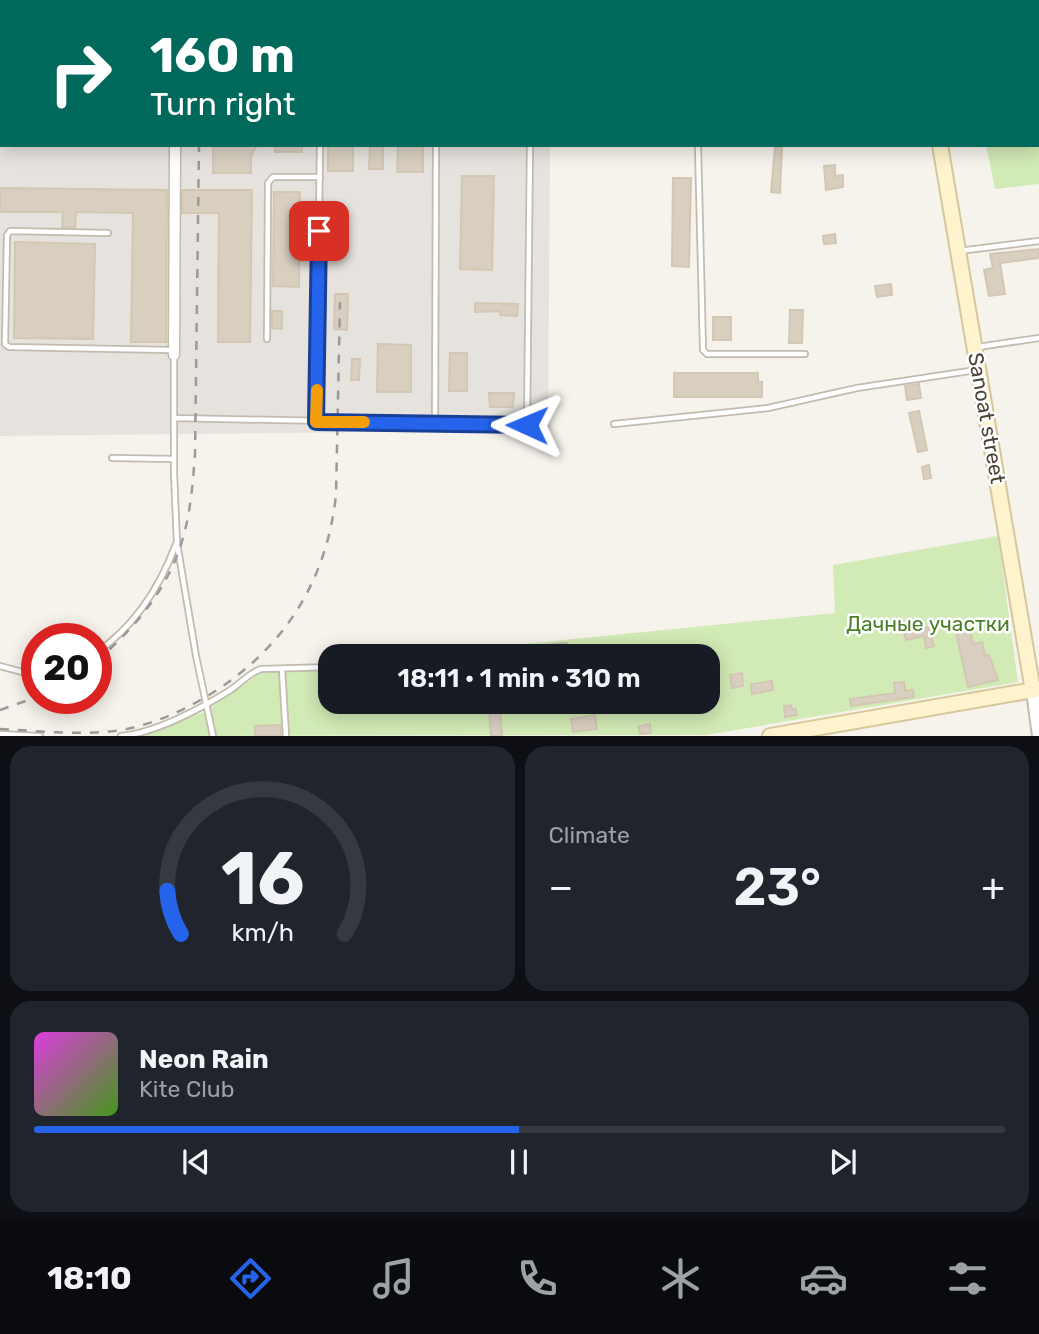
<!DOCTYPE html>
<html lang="en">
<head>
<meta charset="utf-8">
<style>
	:root { --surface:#171b24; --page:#20242c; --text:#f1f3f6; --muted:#9ea1a6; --line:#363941; --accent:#2563eb }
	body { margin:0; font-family:Rubik,sans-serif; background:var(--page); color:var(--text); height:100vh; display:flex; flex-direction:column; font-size:26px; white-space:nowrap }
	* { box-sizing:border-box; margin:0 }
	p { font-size:23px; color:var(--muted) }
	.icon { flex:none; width:38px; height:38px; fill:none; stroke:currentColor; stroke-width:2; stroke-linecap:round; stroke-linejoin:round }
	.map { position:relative; height:736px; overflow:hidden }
	.drawer { display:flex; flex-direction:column; gap:10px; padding:10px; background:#0d0f14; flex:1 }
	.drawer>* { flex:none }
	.guide { position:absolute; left:0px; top:0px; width:1040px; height:147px; box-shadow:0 4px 18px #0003; background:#00695c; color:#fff; overflow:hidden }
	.speed { position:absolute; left:21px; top:623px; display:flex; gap:14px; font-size:35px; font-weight:700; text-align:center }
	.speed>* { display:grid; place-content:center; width:91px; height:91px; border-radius:50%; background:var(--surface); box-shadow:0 4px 18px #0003; line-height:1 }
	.speed .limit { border:10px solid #d22; background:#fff; color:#111 }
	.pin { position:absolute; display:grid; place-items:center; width:60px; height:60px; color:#fff; margin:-30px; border-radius:14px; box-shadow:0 4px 10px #0006 }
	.me { position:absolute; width:77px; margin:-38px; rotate:271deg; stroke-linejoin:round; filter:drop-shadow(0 0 5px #0008) }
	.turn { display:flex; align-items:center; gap:24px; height:147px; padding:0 35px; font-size:32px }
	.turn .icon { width:91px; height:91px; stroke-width:2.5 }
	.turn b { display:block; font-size:49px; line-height:60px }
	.big { font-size:52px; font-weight:600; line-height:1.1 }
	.drawer .tile { flex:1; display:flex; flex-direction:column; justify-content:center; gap:10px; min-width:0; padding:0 24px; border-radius:21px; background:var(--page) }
	.drawer .dial { align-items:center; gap:0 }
	.dial svg { height:182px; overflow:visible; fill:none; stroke:var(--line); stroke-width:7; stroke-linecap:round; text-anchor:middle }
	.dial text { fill:var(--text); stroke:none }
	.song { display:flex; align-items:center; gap:21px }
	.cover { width:84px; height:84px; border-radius:10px; background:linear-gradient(135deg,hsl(300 70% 55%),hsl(100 70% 35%)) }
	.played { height:7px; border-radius:4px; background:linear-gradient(90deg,var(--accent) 50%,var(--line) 50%) }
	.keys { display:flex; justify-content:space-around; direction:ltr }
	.heat { display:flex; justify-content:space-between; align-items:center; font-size:38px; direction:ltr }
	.drawer .tiles { flex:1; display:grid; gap:10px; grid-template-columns:1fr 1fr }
	.tile:last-child { grid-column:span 2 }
	.trip { position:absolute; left:318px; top:644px; width:402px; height:70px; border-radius:21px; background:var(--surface); box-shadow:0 4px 18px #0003; font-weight:600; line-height:70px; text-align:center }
	.menu { display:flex; height:112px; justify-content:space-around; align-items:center; background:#090b0e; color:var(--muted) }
	.menu .icon { width:49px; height:49px }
	.menu .current { color:var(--accent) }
	.menu b { font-size:32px; color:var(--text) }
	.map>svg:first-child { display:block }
</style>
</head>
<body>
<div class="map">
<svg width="1039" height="736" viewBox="0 0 1039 736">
	<rect width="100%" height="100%" fill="#f6f3ec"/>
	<path fill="#e6e2dd" d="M0,0h551l-549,2v143h548l-2,285 -548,6z"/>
	<path fill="#d2eab5" d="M1039,112v72l-44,5 -9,-44h52z
		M998,536l20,146 -312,53 -568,1 66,-24 62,-43 65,-6v39h378v-46h-306l432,-43 -2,-48z"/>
	<path fill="#d8cfc1" stroke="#d3c7b4" stroke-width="2" d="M213,145h44l-6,11v17h-38z
		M275,145h27v7h-27z
		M328,145h25v26h-25z
		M370,145h13v24h-14z
		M398,145h25v27h-26z
		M775,147h7l-2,46 -9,-1z
		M835,165v11l8,-1v12l-17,3 -2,-24z
		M462,176h32l-2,94 -32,-1z
		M673,178h18l-2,89 -17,-1z
		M0,188l167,2 -1,152h-35l2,-129 -57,-1 -1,16 -13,-1 1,-15h-63z
		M182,190h70l-2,152h-32l1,-129h-37z
		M274,192h26l-1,95 -26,-1z
		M835,234l1,9 -12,1 -1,-8z
		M15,242l80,2 -2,95 -79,-1z
		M1039,249v9l-39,5 5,31 -16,2 -5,-26 9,-2 -3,-14z
		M891,284l1,11 -15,2 -2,-11z
		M335,294h13l-1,36 -13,-1z
		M475,303l43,1 -1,12 -17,-1 1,-4 -26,1z
		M790,310h13l-1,33h-13z
		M272,311h10v18l-10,-1z
		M713,317h18v23h-18z
		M378,344l33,1v47h-34z
		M450,353h17v38h-18z
		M352,359h8l-1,21h-8z
		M674,373h84v9h4v15h-88z
		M919,384l2,14 -14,2 -2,-14z
		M489,393h25l-1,14h-23z
		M919,411l8,39 -9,2 -9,-39z
		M929,465l2,13 -7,1 -2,-12z
		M968,620l5,24 9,-2 3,14 4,-1 9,25 -30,7 -14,-64z
		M929,627l5,19 -8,2 -2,-12 -18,4 -2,-7z
		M742,673l1,13 -11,2 -2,-13z
		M772,681l1,9 -21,4 -1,-10z
		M904,682l1,9 8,-1 1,7 -63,9 -1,-7 45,-6 -1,-10z
		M791,705l1,4h4l1,6 -12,2 -1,-11z
		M489,709h11l2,27h-11z
		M595,715l2,14 -24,3 -2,-13z
		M650,724l1,9 -11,1 -1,-8z
		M280,725l1,11h-26v-10z"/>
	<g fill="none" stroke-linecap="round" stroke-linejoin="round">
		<defs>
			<path id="service" d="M68,2v-2
				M531,2v-2
				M1038,26h1
				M0,95h2
				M1038,120h1
				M698,145l5,205 4,4h98
				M108,233l-98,-2 -3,4 -2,109 4,3 161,3 4,5v118l3,70 19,113 17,80
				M959,251l80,-10
				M267,339l1,-156 5,-6h47
				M978,347l61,-9
				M174,418l353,7 3,-280
				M316,422l4,-277
				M435,423l1,-278
				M614,424l154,-16 89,-20 119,-18
				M112,458l62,1
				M96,653c39,-27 64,-66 80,-109
				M462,656l103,-10
				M0,666l37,10
				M282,669l4,67
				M0,734l40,2
				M121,736c34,-3 79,-27 108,-45 11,-7 20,-18 32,-22l70,-2"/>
			<path id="minor" d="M175,2v-2
				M174,355l1,-210"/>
			<path id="tertiary" d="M1033,691l6,45"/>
			<path id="secondary" d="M915,0v2
				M940,145l93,546
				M770,736l269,-47"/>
		</defs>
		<use href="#service" stroke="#c2bbae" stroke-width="8"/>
		<use href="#minor" stroke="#c2bbae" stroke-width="13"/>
		<use href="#tertiary" stroke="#c2bbae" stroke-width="16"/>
		<use href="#secondary" stroke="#d6c79b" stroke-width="18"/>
		<use href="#service" stroke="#fff" stroke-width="4.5"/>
		<use href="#minor" stroke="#fff" stroke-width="10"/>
		<use href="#tertiary" stroke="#fff" stroke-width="12"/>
		<use href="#secondary" stroke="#fff3cd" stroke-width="14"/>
		<path stroke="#9a9a9a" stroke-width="2.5" stroke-dasharray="9 9" stroke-linecap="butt" d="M138,0l1,2
			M202,2v-2
			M96,661c40,-33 75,-76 88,-127 7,-26 9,-53 11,-80l4,-309
			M0,710l37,-13
			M0,729c40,2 82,7 122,1 26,-5 52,-15 75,-28 81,-45 129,-115 139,-207l4,-193"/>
	</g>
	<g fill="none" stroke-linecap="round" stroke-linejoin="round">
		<defs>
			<path id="route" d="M319,231l-3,191 211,3"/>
		</defs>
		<use href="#route" stroke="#184099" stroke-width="18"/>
		<use href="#route" stroke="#2563eb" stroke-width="12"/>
		<path stroke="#f59e0b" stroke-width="12" d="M317,390l-1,32h48"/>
	</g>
	<g text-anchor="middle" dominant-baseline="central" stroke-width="5" stroke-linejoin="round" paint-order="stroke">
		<g font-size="21" fill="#4b4439" stroke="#fff">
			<text transform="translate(987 418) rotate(80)">Sanoat street</text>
		</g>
		<g font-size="21" fill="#4a7f2a" stroke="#fff">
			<text x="928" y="623">Дачные участки</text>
		</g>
	</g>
</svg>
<div class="speed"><div class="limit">20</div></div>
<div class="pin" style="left:319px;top:231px;background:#d93025"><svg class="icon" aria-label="arrive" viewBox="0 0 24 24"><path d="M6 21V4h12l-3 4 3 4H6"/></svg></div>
<svg class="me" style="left:527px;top:425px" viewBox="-20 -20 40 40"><path d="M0-17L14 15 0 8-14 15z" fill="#2563eb" stroke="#fff" stroke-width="4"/></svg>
<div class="trip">18:11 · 1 min · 310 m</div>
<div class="guide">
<div class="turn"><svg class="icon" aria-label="right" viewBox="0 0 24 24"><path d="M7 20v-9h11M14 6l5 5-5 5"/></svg><div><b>160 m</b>Turn right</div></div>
</div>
</div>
<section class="drawer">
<div class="tiles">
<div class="tile dial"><svg viewBox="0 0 100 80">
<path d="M14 69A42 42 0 1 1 86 69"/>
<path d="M14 69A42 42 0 0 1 8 50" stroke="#2563eb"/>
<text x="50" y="56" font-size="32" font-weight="700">16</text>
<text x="50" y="72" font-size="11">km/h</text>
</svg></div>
<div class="tile"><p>Climate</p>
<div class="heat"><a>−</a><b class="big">23°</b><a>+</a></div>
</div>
<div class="tile">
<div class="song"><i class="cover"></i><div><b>Neon Rain</b><p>Kite Club</p></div></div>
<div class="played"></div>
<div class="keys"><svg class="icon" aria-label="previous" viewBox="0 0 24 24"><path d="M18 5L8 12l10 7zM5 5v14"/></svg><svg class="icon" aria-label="pause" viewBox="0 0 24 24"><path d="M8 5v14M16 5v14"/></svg><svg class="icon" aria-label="next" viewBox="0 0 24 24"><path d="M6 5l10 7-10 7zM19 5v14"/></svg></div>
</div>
</div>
</section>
<nav class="menu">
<b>18:10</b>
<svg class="icon current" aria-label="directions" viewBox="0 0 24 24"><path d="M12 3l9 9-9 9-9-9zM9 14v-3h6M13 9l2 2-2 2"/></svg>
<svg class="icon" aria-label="music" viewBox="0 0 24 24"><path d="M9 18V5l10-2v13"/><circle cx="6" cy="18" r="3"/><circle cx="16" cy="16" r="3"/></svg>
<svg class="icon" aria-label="phone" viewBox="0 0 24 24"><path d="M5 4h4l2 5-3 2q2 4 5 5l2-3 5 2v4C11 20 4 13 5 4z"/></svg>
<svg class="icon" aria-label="climate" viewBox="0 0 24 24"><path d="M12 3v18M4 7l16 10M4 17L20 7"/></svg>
<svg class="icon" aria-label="car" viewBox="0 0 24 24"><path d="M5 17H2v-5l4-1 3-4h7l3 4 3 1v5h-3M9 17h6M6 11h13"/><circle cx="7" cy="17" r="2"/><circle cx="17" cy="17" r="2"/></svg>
<svg class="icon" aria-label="filters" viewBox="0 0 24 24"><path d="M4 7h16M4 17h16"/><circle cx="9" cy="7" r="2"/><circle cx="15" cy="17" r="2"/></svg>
</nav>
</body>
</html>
